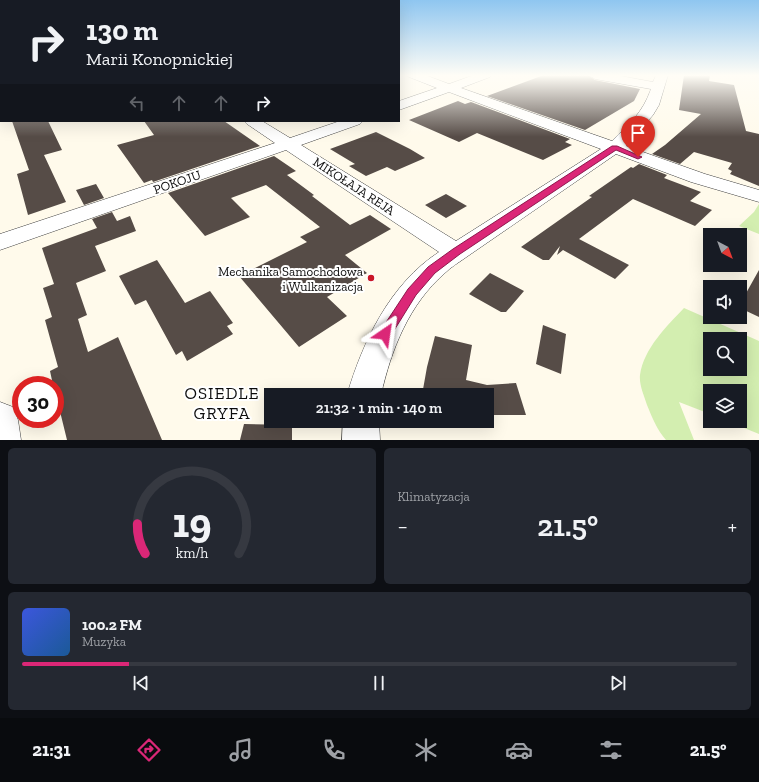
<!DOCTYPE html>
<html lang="pl">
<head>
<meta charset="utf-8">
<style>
	:root { --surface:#171b24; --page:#242831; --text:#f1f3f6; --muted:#9ea1a6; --line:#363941; --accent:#db2777 }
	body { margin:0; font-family:"Zilla Slab",serif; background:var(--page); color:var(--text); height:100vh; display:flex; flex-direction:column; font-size:15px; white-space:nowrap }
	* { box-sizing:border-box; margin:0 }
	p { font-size:13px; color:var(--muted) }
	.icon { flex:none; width:22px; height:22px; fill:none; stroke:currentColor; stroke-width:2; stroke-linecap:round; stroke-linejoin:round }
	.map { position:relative; height:440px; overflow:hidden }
	.sheet { display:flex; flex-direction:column; gap:8px; padding:8px; background:#0d0f14; flex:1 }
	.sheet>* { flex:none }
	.banner { position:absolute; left:0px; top:0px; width:400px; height:122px; box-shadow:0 4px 16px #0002; background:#171b24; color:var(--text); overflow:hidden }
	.needle { width:26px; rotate:139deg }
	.controls { position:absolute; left:703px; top:228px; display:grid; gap:8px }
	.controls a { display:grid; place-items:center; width:44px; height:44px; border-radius:0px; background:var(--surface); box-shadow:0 4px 16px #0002; font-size:20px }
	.speed { position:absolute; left:12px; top:376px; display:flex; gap:8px; font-size:20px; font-weight:700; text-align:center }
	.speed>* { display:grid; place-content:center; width:52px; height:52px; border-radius:50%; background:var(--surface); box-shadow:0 4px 16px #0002; line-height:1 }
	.speed .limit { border:6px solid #d22; background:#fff; color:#111 }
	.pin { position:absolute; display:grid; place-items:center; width:34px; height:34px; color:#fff; margin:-41px -17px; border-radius:50% 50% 50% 0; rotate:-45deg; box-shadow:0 0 4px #0007 }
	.pin .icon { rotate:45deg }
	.me { position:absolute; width:44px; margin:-22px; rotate:32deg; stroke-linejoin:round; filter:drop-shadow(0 0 3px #0008) }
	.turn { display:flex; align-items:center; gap:14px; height:84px; padding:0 20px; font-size:18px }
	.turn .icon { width:52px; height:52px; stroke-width:2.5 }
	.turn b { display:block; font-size:28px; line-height:34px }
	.lanes { display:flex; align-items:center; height:38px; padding:0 20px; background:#0003; justify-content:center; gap:20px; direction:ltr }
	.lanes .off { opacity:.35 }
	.big { font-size:30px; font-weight:600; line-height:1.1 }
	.sheet .card { flex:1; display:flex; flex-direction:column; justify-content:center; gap:6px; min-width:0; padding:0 14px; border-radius:6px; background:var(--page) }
	.sheet .dial { align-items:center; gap:0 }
	.dial svg { height:104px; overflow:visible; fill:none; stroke:var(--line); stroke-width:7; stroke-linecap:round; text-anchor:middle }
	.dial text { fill:var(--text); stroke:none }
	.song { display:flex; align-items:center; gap:12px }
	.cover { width:48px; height:48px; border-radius:6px; background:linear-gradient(135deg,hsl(230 70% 55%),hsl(210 70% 35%)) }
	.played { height:4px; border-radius:2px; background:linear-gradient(90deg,var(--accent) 15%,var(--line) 15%) }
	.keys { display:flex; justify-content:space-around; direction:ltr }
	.heat { display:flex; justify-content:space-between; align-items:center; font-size:22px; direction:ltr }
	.sheet .tiles { flex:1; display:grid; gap:8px; grid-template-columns:1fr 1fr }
	.card:last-child { grid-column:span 2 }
	.trip { position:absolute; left:264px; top:388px; width:230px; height:40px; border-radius:0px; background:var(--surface); box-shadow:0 4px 16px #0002; font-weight:600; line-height:40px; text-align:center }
	.tab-bar { display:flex; height:64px; justify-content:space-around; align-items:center; background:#090b0e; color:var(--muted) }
	.tab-bar .icon { width:28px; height:28px }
	.tab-bar .active { color:var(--accent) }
	.tab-bar b { font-size:18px; color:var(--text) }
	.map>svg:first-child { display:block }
</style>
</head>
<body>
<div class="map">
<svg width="759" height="440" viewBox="0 0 759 440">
	<rect width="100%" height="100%" fill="#fffaeb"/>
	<path fill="#d3eeb0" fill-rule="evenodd" d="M759,204v30l-20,-8 15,-14z
		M684,308l75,33v93l-32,-13h13v-30h-30v23l-31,-12 15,38h-28c-9,-10 -14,-23 -19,-35 -3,-10 -8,-20 -7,-30 4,-27 27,-49 44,-67zM710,339h30v30h-30z"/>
	<path fill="#564c47" d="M544,75h44l7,5 45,9 -6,12 -49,29 -98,-34z
		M684,75h26l-1,6 25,4 12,46 13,3v52l-29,-12 2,-3 -4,-2 4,-6 -38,-11 -14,12 -28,-10 13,-9 36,-31 -22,-4z
		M458,101l7,3 6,-2 99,37 -5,3 7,3 -29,15 -66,-27 -18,9 -50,-22z
		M12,121h36l14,29 -18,5 22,47 -38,13 -11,-41 12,-4z
		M144,121h80l36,25 -107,36 -1,-2 -8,3 -27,-38 37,-10z
		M376,132l34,17 15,9 -30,13 -8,-4 -21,9 -17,-10 6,-2 -25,-15z
		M274,156l22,15 -9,4 27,20 -2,1 38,29 20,-10 21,14 -46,26 22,18 -40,24 20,19 -48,31 -60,-71 68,-34 -7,-5 20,-10 -54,-42 -35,13 19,19 -45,19 -37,-43z
		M639,164l28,11 -3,3 37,14 -11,9 22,9 -17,16 -62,-27 -54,40 50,26 -14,14 -52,-29 -6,5 3,-9 -11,14h-6l-22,-13 71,-50 -3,-1 42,-29 2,1z
		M96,184l8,14 -20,7 -8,-15z
		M446,194l21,12 -21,12 -21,-13z
		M112,212l5,9 13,-5 6,15 -41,15 11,25 -30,12 11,32 -9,4 10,33 30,-15 44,103h-95l-12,-49v-6h-2l-3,-14 8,-4 -13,-47 7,-3 -9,-29 11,-4 -12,-36 55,-20 -5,-9z
		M157,260l28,43 25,-12 23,32 -6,3 6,8 -46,27 -5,-10 -6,4 -30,-55 -11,5 -16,-29z
		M759,270v47l-19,-9v-4z
		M490,273l34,18 -18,21h-5l-32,-18z
		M543,325l23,9 -5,40 -25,-10z
		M435,336l37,9 -6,35 21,5 29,-2 10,32h-32l-5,-20h-67l5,-28z
		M244,424l48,1v15h-52z"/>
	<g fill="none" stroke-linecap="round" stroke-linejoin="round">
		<defs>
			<path id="street" d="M407,75h18l24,9 25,-9h18l-2,2 -29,11 151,53c18,-18 30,-27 39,-52l-56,-10 -6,-4h26l38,7 3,-7h12l-9,30 -6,10 -27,31 79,28 54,16v12l-68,-20 -75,-28 -151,104c-7,5 -14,9 -20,15 -36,31 -54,77 -64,122h-34c16,-54 43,-111 92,-143l-153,-102 -286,100v-16l275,-91 -28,-19 -3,-3h18l28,17 50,-17h23l-3,3 -59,21 155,96 145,-92 -152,-57 -50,18v-9l38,-13 -28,-11z
				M0,96h1l-1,9z
				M0,402l13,5 5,13 3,20h-21z
				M343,421h36l1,19h-38z"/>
			<path id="primary" d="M0,90h1l-1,9z"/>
		</defs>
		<use href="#street" stroke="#3f3f3f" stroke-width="1"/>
		<use href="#primary" stroke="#1d1d1d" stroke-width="1"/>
		<use href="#street" fill="#fff" fill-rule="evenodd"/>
		<use href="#primary" fill="#ffcf5b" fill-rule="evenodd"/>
	</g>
	<linearGradient id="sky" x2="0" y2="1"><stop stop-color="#8fc6f0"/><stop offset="0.55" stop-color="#fffdf6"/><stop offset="1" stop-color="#fffdf6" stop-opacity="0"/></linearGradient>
	<rect width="759" height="137" fill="url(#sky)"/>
	<path fill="#db2777" stroke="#8e194d" d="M612,146h5l25,11 -4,2 -22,-9 -156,104 -25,19 -19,22 -26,42 -5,2 -4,-2 -2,-3 2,-4 27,-41 20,-22 25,-18z"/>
	<circle fill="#ca1627" stroke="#fff" stroke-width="1.5" cx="371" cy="278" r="4"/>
	<g text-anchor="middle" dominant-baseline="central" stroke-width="4" stroke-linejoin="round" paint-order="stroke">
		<g font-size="13" fill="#0c0c0c" stroke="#fff">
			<text transform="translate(177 182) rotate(-19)">POKOJU</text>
			<text transform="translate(354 186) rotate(33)">MIKOŁAJA REJA</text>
		</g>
		<g font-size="13" fill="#0c0c0c" stroke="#fff" text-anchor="end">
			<text x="363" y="271">Mechanika Samochodowa<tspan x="363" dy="15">i Wulkanizacja</tspan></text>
		</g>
		<g font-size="17" letter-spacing="1" fill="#0c0c0c" stroke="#fff">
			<text x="222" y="393">OSIEDLE<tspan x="222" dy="20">GRYFA</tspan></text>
		</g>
	</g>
</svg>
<div class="controls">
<a><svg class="needle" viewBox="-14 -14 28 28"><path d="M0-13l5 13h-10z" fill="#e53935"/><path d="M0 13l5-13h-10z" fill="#9ea1a6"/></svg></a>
<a><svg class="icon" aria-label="sound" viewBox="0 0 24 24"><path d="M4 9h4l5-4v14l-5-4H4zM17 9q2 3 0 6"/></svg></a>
<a><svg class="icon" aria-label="search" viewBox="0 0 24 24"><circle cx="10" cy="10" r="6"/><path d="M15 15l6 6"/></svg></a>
<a><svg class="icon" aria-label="layers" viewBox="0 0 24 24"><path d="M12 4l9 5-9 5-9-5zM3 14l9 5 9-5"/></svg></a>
</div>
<div class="speed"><div class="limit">30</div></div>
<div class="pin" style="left:638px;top:157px;background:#d93025"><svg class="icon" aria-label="arrive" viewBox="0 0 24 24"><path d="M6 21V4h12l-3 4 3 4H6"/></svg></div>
<svg class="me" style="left:385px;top:334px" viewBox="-20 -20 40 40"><path d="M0-17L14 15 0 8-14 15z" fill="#db2777" stroke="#fff" stroke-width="4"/></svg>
<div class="trip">21:32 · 1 min · 140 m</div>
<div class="banner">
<div class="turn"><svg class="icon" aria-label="right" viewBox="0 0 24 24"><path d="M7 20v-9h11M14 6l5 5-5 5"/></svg><div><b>130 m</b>Marii Konopnickiej</div></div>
<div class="lanes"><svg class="icon off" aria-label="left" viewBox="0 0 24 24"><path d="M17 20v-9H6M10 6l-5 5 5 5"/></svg><svg class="icon off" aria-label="ahead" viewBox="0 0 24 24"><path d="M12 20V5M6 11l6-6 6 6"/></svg><svg class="icon off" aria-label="ahead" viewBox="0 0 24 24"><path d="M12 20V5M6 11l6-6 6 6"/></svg><svg class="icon" aria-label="right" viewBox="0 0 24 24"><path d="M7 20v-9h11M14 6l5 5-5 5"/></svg></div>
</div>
</div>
<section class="sheet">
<div class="tiles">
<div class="card dial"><svg viewBox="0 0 100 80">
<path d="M14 69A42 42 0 1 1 86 69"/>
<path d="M14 69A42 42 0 0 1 8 46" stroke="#db2777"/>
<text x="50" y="56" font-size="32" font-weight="700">19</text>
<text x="50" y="72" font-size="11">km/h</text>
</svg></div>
<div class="card"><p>Klimatyzacja</p>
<div class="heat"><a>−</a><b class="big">21.5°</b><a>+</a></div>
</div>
<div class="card">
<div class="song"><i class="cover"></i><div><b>100.2 FM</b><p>Muzyka</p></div></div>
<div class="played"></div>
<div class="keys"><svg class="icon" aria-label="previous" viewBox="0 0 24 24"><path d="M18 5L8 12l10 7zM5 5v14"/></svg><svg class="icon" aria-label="pause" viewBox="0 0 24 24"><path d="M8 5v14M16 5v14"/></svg><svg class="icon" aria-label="next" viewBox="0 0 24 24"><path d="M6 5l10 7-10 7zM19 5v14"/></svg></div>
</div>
</div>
</section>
<nav class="tab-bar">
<b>21:31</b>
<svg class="icon active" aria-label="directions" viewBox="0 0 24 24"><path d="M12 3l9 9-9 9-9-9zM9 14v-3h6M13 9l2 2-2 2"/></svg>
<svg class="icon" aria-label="music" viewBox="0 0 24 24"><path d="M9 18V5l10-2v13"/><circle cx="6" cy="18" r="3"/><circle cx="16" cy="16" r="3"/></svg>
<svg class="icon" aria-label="phone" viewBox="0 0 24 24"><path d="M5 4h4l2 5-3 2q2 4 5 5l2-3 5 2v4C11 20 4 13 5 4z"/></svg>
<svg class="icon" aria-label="climate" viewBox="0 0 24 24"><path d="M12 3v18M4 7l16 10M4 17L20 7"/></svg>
<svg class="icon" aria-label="car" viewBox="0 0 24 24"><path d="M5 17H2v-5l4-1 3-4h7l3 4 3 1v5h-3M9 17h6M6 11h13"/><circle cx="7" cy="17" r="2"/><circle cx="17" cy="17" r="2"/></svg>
<svg class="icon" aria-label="filters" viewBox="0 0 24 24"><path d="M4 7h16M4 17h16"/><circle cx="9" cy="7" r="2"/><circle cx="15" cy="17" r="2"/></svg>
<b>21.5°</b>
</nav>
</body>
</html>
